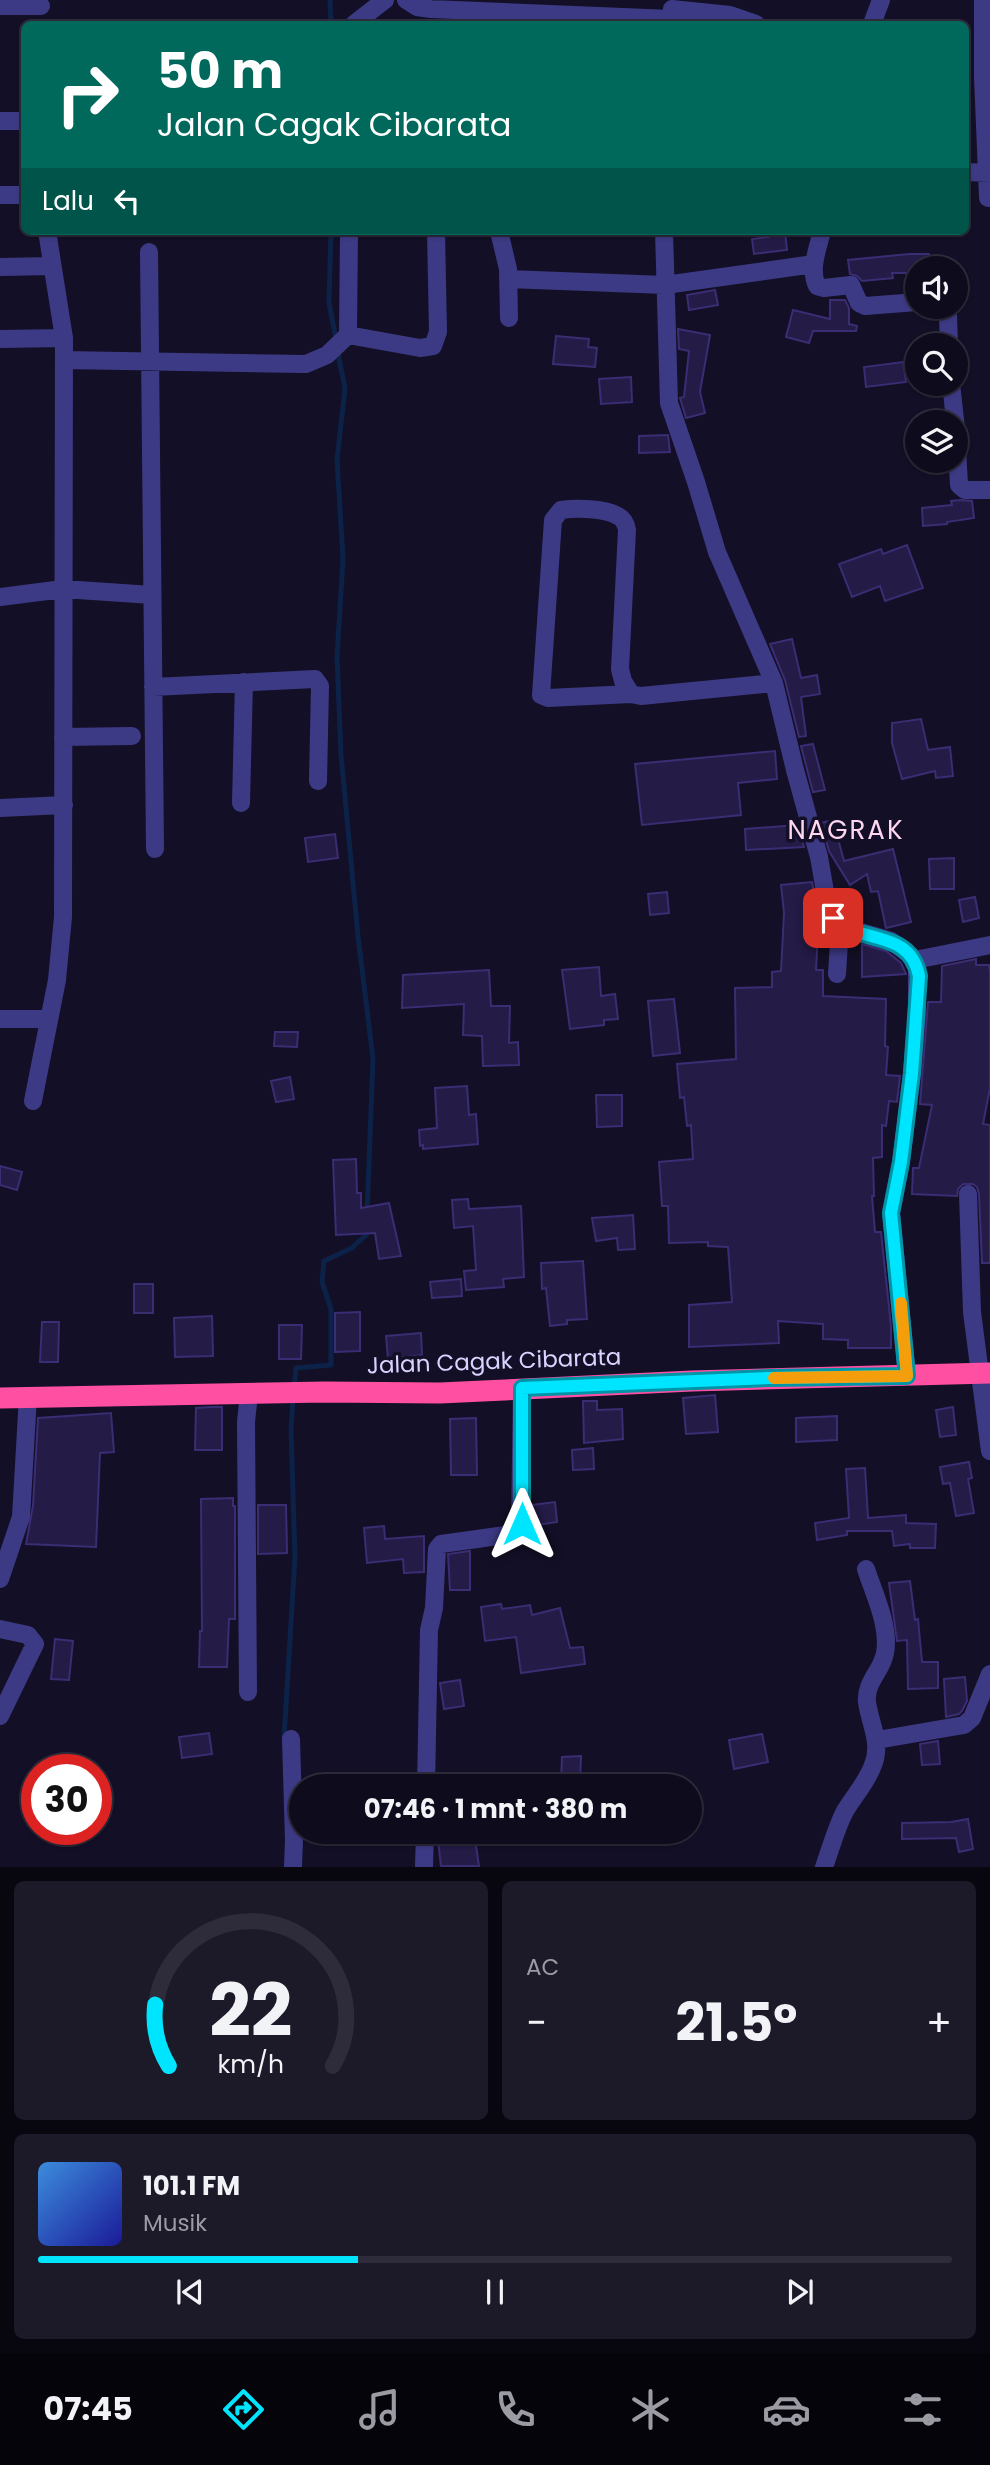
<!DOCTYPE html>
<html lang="id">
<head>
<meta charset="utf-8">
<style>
	:root { --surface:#0e0b1c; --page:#1c1929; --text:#f1f3f6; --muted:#9b9ba3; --line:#2e2b3b; --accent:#00e5ff }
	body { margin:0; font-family:Poppins,sans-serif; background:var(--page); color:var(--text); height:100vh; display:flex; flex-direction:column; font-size:26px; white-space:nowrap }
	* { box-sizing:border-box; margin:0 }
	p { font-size:23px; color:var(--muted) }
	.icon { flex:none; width:38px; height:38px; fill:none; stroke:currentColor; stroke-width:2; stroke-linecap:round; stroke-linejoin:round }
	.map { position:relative; height:1867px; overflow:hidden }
	.side { display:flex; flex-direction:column; gap:14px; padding:14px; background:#08060f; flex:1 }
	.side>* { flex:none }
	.top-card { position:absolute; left:21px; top:21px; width:948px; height:214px; border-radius:10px; box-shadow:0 2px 5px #0004,0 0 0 2px var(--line); background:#00695c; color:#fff; overflow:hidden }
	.fabs { position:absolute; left:905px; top:256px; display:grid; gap:14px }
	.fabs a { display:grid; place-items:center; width:63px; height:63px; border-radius:50%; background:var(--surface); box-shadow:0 2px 5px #0004,0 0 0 2px var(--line); font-size:35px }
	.speed { position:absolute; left:21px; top:1754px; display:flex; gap:14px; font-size:35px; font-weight:700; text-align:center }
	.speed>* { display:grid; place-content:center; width:91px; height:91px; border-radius:50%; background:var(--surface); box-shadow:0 2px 5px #0004,0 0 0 2px var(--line); line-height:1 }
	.speed .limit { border:10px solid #d22; background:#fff; color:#111 }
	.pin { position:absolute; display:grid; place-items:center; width:60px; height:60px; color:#fff; margin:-30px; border-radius:14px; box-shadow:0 4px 10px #0006 }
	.me { position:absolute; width:77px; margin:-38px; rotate:0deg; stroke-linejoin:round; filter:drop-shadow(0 0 5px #0008) }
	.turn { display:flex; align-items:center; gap:24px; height:147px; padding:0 21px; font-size:32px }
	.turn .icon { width:91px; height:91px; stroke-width:2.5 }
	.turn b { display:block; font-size:49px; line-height:60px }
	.then { display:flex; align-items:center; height:66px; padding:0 21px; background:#0003; gap:14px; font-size:26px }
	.big { font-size:52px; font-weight:700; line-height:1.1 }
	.side .card { flex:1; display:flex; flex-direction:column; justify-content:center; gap:10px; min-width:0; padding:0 24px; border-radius:10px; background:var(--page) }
	.side .dial { align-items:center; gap:0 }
	.dial svg { height:182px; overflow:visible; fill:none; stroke:var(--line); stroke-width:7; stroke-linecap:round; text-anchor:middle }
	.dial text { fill:var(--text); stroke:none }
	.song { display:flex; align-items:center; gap:21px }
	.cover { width:84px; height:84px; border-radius:10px; background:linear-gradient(135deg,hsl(210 70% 55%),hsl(240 70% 35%)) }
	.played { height:7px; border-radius:4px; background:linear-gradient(90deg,var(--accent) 35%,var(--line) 35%) }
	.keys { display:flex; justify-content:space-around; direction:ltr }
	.heat { display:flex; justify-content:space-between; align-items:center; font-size:38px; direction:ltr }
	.side .tiles { flex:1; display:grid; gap:14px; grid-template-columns:1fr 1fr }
	.card:last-child { grid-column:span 2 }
	.trip { position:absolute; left:289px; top:1774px; width:413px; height:70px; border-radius:35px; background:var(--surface); box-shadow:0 2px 5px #0004,0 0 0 2px var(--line); font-weight:700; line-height:70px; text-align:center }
	.tab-bar { display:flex; height:112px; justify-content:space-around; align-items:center; background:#06040b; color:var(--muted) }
	.tab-bar .icon { width:49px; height:49px }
	.tab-bar .selected { color:var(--accent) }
	.tab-bar b { font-size:32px; color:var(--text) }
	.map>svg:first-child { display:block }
</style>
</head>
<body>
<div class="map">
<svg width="990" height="1867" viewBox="0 0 990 1867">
	<rect width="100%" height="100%" fill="#130f26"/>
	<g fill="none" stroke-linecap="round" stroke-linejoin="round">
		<path stroke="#0c2248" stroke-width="5" d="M330,0l1,24
			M331,231l-2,72 7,36
			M337,349l8,39 -8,72 6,99 -6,98 4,98 17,181 15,123 -6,155
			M294,1389l2,-21 35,-3v-56l-9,-27 2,-21 28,-13 15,-14v-7
			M284,1738l11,-181 -4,-128 2,-30"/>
	</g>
	<path fill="#241b47" stroke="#3b2d73" stroke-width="2" d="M768,231h17l2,19 -33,4 -2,-15 17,-2z
		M909,254h20v14h-12v5h-25l1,5 -31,3 -5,-5 -7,-2 -2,-14z
		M715,290l3,15 -29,5 -2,-15z
		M830,300h15l4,8v16l8,2 -1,5h-43l-4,12 -23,-6 7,-27 37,9z
		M678,329l32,6 -10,57 5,21 -19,5 -6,-20 4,-1 5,-46 -10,-2z
		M556,336l33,3 -1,8 9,1 -2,19 -42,-3z
		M903,362l3,20 -40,5 -2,-20z
		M631,377l1,25 -31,2 -2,-25z
		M668,435l2,17 -31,1v-17z
		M961,500l11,1 2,17 -27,4v2l-24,2 -1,-18 30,-3 -1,-4z
		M907,545l16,43 -38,13 -5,-15 -28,11 -13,-33 42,-15 2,5z
		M792,639l9,39 16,-3 3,19 -19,3 5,39 -7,1 -14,-57 -15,-36z
		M921,719l7,31 22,-3 3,29 -17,2 -1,-7 -33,8 -10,-36v-20z
		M813,744l12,46 -12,2 -12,-46z
		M775,751l2,28 -39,4 3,32 -99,10 -7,-61z
		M833,820l11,41 49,-12 18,73 -25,6 -8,-37 -7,1 -4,-18 -17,11 -21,-34 -8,-28z
		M798,825l6,22 -58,3 -1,-21z
		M335,834l3,24 -30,4 -3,-24z
		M954,858v31h-24l-1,-30z
		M812,882l7,32 -3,56h7v26l63,3 -1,47 3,1 -2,28 14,1 -3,26 -8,-1 -3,25 -4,-1v32l-9,1 1,38h-2l3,36h6l10,94v22h-43v-8l-25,-1v-15l-45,-3 1,22 -90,4v-42l43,-3 -4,-55 -20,-1v-4l-39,1 -1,-37h-6l-3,-44 34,-3 -2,-34 -4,1 -3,-29 -4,1 -3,-34 59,-5 -1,-71 37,-1v-15l9,-1 3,-58 -3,-28z
		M667,892l2,21 -19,2 -2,-21z
		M975,897l4,21 -16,4 -4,-22z
		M862,944l24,7 15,12 5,11 -44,3z
		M976,959v6h13l1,9v114l-7,36 7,1v138h-8l-3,-69 -2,-7 -4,-3h-10l-5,5 -1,7 -45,-2 1,-26h6l13,-63 -12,-1 8,-102h13l1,-36z
		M599,967l2,29 14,-2 3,25 -14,1v5l-34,4 -8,-59z
		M489,970l2,36h19l-1,37 9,-1 1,23 -36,1 -1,-30 -19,-1 1,-31 -62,4 1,-33z
		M674,999l6,54 -27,3 -5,-55z
		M275,1032h23l-1,15 -23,-1z
		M290,1077l4,22 -18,3 -5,-21z
		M467,1086l2,29 7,-1 2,30 -55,5v-4l-3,1 -1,-16 18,-2 -2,-40z
		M596,1095h26v31l-25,1z
		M356,1159l1,34h4v15l28,-5 12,53 -22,3 -4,-26 -39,2 -3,-75z
		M0,1166l22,6 -5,18 -17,-5z
		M468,1199l1,10 52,-3 3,71 -21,2 1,8 -38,3 -2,-19 12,-1 -3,-44 -19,2 -2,-28z
		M633,1215l2,34 -17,1 -1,-12 -21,3 -4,-23z
		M583,1261l4,58 -20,1v4l-17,2 -4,-38 -4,1 -1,-26z
		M461,1279l1,17 -30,2 -2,-16z
		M134,1284h19v29h-19z
		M360,1312v39l-25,1v-39z
		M212,1316l1,40 -38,1 -1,-39z
		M42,1322h17l-1,40h-18z
		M279,1325h23l-1,34h-22z
		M421,1333l1,22 -34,4 -2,-23z
		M715,1395l3,37 -32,2 -3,-36z
		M583,1401h14v9l25,-1 1,30 -39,4z
		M211,1407h11v43h-27l1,-42z
		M953,1407l3,28 -16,2 -4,-27z
		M111,1413l3,39 -14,1 -4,94 -70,-3 7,-38 5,-88z
		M837,1416v24l-41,2v-24z
		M476,1418l1,57h-26l-1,-56z
		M593,1448l1,21 -21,1 -1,-20z
		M969,1462l3,16 -4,1 6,34 -18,3 -6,-33 -7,1 -3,-17z
		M865,1468l3,50 38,-3v8l30,1 -1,24h-25v-4l-16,2 -2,-15h-45v4l-30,5 -2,-17 34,-5 -3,-49z
		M233,1498v8h2v113h-6l-2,48h-28l1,-36h2l-1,-132z
		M555,1502l2,20 -26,4 1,-21z
		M258,1505h28l1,48 -29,1z
		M384,1526l1,13 39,-3v36l-20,1 -1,-14 -36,4 -3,-35z
		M470,1551v39h-20l-2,-36z
		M910,1581l5,39 3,-1 4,43h16v26l-30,1 -1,-49 -10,1 -8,-58z
		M501,1604l1,5 28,-4 2,10 28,-7 10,40 13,-1 2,17 -64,9 -5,-36 -31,4 -4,-34z
		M55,1639l18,2 -4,39 -18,-1z
		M965,1677l2,24 -5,10 -3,3 -13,3 -2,-38z
		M460,1680l4,26 -20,3 -4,-26z
		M209,1733l3,21 -30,4 -3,-21z
		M762,1734l6,28 -34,7 -5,-29z
		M938,1741l2,23 -18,1 -2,-21z
		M581,1756l-1,27 -19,1 1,-27z
		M968,1819l5,30 -14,3 -3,-14 -54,1v-16l49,-1z
		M437,1832h37l5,34h-38z"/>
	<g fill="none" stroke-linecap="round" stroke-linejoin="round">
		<path stroke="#3d3a85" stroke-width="18" d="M406,0l11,7 14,2 240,10 -1,5
			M983,0v77l5,121
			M0,6h41
			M672,9l58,6 26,9
			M354,24l31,-24
			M872,24l9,-24
			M0,121h24
			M966,172l24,1
			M0,195h24
			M47,231l17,107
			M499,231l9,38 1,49
			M664,231l5,172 27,79 21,70 57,131 21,87 24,87 8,46 6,15 7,8 51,15 19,14 7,13v44l-5,61 -11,89 -10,51 16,163
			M822,231c-4,17 -13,38 -5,55l7,2 27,-3 8,18 6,3 52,-4
			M149,252l6,597
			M0,267l51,-1
			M508,279l157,6 149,-21
			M944,306l4,9 1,30
			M348,335l72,13 13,-2 5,-14 -2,-101
			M0,339l64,-1 -1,579 -6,63 -24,121
			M64,360l242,4 21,-9 21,-20 1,-104
			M951,383l5,46 3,56 6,5h25
			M0,597l63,-8 89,6
			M153,687l162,-8 5,7 -2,95
			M631,694l-8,-13 -3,-12 7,-139c-1,-6 -3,-11 -9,-14 -13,-8 -42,-8 -57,-6l-8,10 -12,175 7,3 83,-4 10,2 133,-13
			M63,737l69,-1
			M241,803l3,-121
			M0,808l64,-3
			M915,960l75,-15
			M837,974l3,-48
			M0,1019h47
			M968,1194l4,118 18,139
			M0,1579l21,-62 7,-121
			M0,1629l28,6 7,9 -35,72
			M248,1692l-2,-270 3,-29
			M291,1739l3,101 -1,27
			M877,1740l87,-15 8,-7 18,-44
			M426,1787l3,-157 5,-22 3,-59 4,-5 72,-10 7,-6 2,-140
			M424,1867l1,-35
			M824,1867c7,-19 12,-39 21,-56 9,-15 22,-29 28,-46 9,-22 -3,-41 -6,-63 -2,-20 15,-31 18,-49 5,-27 -11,-59 -19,-84"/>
		<path stroke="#ff4fa3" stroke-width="21" d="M0,1398l325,-6 115,1 252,-12 298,-8"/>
	</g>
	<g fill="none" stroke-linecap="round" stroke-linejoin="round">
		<defs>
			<path id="route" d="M522,1524v-136l247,-10 138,-2 -16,-163 10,-51 11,-89 7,-97c-9,-48 -60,-31 -86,-58"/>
		</defs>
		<use href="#route" stroke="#0095a6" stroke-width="18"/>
		<use href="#route" stroke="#00e5ff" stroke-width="12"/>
		<path stroke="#f59e0b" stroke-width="12" d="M774,1378l133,-2 -6,-73"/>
	</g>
	<g text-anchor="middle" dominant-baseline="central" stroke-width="7" stroke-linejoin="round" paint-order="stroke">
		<g font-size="23" fill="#d9d4ff" stroke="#130f26">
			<text transform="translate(494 1361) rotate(-2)">Jalan Cagak Cibarata</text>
		</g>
		<g font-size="26" letter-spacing="2" fill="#ffd6f0" stroke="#130f26">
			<text x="846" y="830">NAGRAK</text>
		</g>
	</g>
</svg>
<div class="fabs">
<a><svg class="icon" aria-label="sound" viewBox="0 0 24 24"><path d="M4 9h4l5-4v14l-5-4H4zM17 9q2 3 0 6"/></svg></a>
<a><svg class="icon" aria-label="search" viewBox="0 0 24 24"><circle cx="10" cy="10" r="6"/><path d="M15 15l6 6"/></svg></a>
<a><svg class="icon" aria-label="layers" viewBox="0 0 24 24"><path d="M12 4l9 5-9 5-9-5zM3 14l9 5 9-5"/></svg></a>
</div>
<div class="speed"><div class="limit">30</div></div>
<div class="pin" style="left:833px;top:918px;background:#d93025"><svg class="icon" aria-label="arrive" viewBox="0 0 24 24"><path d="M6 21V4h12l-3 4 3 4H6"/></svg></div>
<svg class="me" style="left:522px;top:1524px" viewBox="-20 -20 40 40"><path d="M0-17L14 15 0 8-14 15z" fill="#00e5ff" stroke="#fff" stroke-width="4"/></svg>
<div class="trip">07:46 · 1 mnt · 380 m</div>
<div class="top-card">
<div class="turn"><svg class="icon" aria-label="right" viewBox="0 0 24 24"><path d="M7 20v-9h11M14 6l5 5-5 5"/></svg><div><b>50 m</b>Jalan Cagak Cibarata</div></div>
<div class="then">Lalu<svg class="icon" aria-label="left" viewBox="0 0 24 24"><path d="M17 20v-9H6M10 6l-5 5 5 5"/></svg></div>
</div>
</div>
<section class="side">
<div class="tiles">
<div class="card dial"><svg viewBox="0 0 100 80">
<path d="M14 69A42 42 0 1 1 86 69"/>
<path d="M14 69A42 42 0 0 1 8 42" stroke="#00e5ff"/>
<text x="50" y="56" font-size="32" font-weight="700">22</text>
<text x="50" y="72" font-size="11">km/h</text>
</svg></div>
<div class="card"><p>AC</p>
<div class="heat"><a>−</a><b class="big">21.5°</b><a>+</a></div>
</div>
<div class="card">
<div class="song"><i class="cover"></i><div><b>101.1 FM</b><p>Musik</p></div></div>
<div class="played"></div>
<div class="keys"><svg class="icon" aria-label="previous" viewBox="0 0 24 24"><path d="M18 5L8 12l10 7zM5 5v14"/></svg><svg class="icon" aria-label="pause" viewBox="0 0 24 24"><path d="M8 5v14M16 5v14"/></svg><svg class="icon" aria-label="next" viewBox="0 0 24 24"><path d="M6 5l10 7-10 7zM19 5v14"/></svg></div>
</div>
</div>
</section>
<nav class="tab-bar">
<b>07:45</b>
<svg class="icon selected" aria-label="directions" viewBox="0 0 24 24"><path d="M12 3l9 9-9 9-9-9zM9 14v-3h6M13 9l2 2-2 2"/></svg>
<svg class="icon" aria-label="music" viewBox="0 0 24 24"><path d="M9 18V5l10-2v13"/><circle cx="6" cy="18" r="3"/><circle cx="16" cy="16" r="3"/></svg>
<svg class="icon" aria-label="phone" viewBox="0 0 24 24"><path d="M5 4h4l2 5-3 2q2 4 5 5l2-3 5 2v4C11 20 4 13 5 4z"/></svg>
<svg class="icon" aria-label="climate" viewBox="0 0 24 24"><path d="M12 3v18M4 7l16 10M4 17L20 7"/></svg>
<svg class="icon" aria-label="car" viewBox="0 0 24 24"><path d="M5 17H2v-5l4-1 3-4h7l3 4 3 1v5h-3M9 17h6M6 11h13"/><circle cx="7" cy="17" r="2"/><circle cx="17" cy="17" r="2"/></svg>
<svg class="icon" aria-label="filters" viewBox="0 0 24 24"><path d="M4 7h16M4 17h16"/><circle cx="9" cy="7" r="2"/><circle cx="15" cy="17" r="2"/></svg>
</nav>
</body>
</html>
